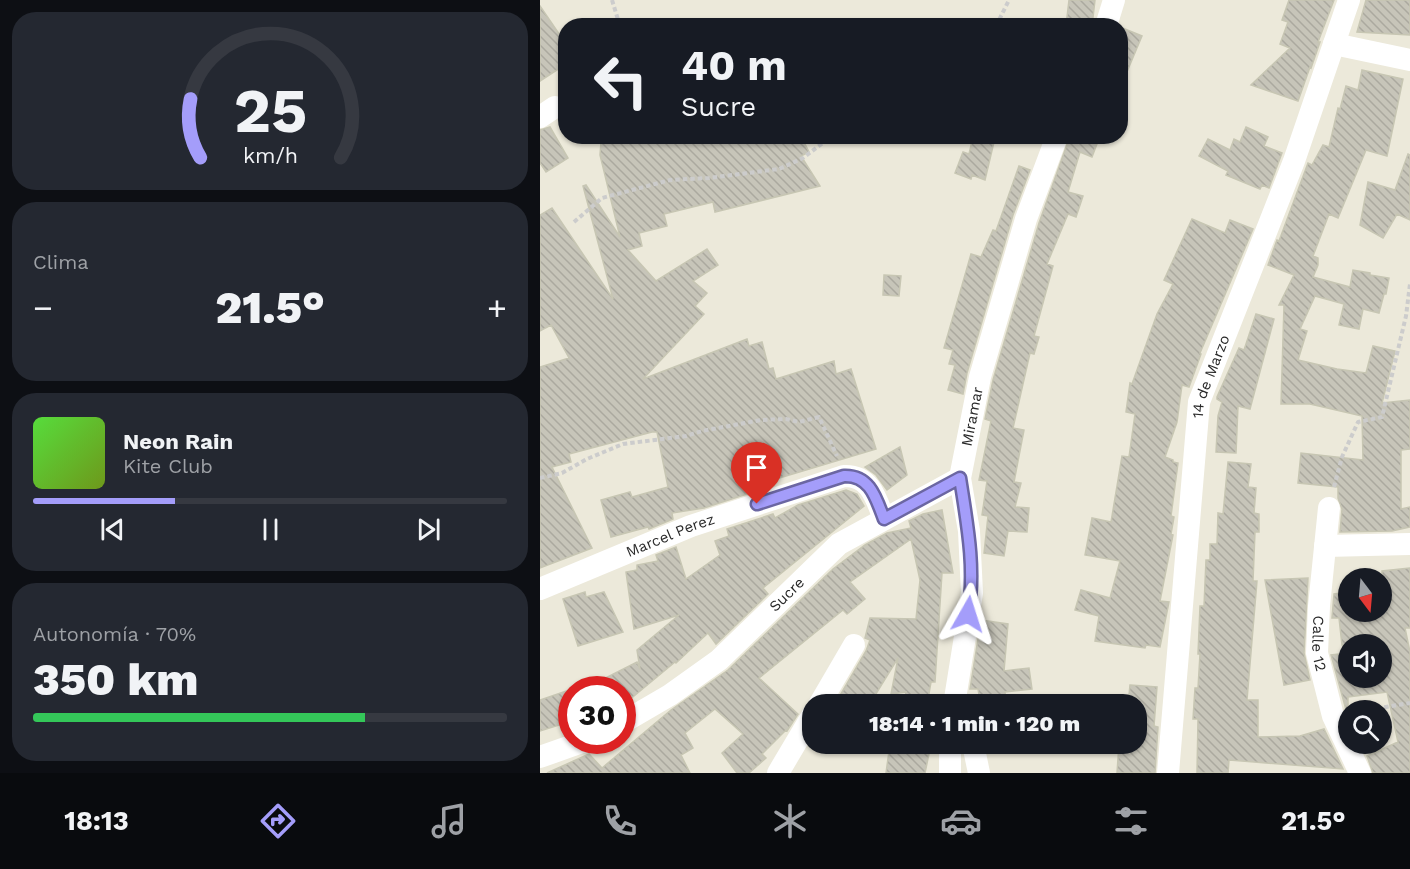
<!DOCTYPE html>
<html lang="es">
<head>
<meta charset="utf-8">
<style>
	:root { --surface:#171b24; --page:#242831; --text:#f1f3f6; --muted:#9ea1a6; --line:#363941; --accent:#a49dfa }
	body { margin:0; font-family:"Work Sans",sans-serif; background:var(--page); color:var(--text); height:100vh; display:flex; flex-direction:column; font-size:22px; white-space:nowrap }
	* { box-sizing:border-box; margin:0 }
	p { font-size:20px; color:var(--muted) }
	.icon { flex:none; width:33px; height:33px; fill:none; stroke:currentColor; stroke-width:2; stroke-linecap:round; stroke-linejoin:round }
	.map { position:relative; flex:1; overflow:hidden }
	.sheet { display:flex; flex-direction:column; gap:12px; padding:12px; background:#0d0f14; width:540px }
	.sheet>* { flex:none }
	.guide { position:absolute; left:18px; top:18px; width:570px; height:126px; border-radius:24px; box-shadow:0 2px 4px #0004; background:#171b24; color:var(--text); overflow:hidden }
	.needle { width:39px; rotate:164deg }
	.controls { position:absolute; left:798px; top:568px; display:grid; gap:12px }
	.controls a { display:grid; place-items:center; width:54px; height:54px; border-radius:50%; background:var(--surface); box-shadow:0 2px 4px #0004; font-size:30px }
	.speed { position:absolute; left:18px; top:676px; display:flex; gap:12px; font-size:30px; font-weight:700; text-align:center }
	.speed>* { display:grid; place-content:center; width:78px; height:78px; border-radius:50%; background:var(--surface); box-shadow:0 2px 4px #0004; line-height:1 }
	.speed .limit { border:9px solid #d22; background:#fff; color:#111 }
	.pin { position:absolute; display:grid; place-items:center; width:51px; height:51px; color:#fff; margin:-62px -26px; border-radius:50% 50% 50% 0; rotate:-45deg; box-shadow:0 0 6px #0007 }
	.pin .icon { rotate:45deg }
	.me { position:absolute; width:66px; margin:-33px; rotate:6deg; stroke-linejoin:round; filter:drop-shadow(0 0 4px #0008) }
	.turn { display:flex; align-items:center; gap:21px; height:126px; padding:0 24px; font-size:27px }
	.turn .icon { width:78px; height:78px; stroke-width:2.5 }
	.turn b { display:block; font-size:42px; line-height:51px }
	.big { font-size:45px; font-weight:800; line-height:1.1 }
	.sheet .card { flex:1; display:flex; flex-direction:column; justify-content:center; gap:9px; min-width:0; padding:0 21px; border-radius:24px; background:var(--page) }
	.sheet .dial { align-items:center; gap:0 }
	.dial svg { height:156px; overflow:visible; fill:none; stroke:var(--line); stroke-width:7; stroke-linecap:round; text-anchor:middle }
	.dial text { fill:var(--text); stroke:none }
	.song { display:flex; align-items:center; gap:18px }
	.cover { width:72px; height:72px; border-radius:9px; background:linear-gradient(135deg,hsl(110 70% 55%),hsl(80 70% 35%)) }
	.played { height:6px; border-radius:3px; background:linear-gradient(90deg,var(--accent) 30%,var(--line) 30%) }
	.keys { display:flex; justify-content:space-around; direction:ltr }
	.heat { display:flex; justify-content:space-between; align-items:center; font-size:33px; direction:ltr }
	.charge { height:9px; border-radius:4px; background:linear-gradient(90deg,#34c759 70%,var(--line) 0) }
	.trip { position:absolute; left:262px; top:694px; width:345px; height:60px; border-radius:24px; background:var(--surface); box-shadow:0 2px 4px #0004; font-weight:800; line-height:60px; text-align:center }
	.tabs { display:flex; height:96px; justify-content:space-around; align-items:center; background:#090b0e; color:var(--muted) }
	.tabs .icon { width:42px; height:42px }
	.tabs .current { color:var(--accent) }
	.tabs b { font-size:27px; color:var(--text) }
	main { display:flex; flex:1; min-height:0 }
	.map>svg:first-child { display:block }
</style>
</head>
<body>
<main>
<section class="sheet">
<div class="card dial"><svg viewBox="0 0 100 80">
<path d="M14 69A42 42 0 1 1 86 69"/>
<path d="M14 69A42 42 0 0 1 9 39" stroke="#a49dfa"/>
<text x="50" y="56" font-size="32" font-weight="700">25</text>
<text x="50" y="72" font-size="11">km/h</text>
</svg></div>
<div class="card"><p>Clima</p>
<div class="heat"><a>−</a><b class="big">21.5°</b><a>+</a></div>
</div>
<div class="card">
<div class="song"><i class="cover"></i><div><b>Neon Rain</b><p>Kite Club</p></div></div>
<div class="played"></div>
<div class="keys"><svg class="icon" aria-label="previous" viewBox="0 0 24 24"><path d="M18 5L8 12l10 7zM5 5v14"/></svg><svg class="icon" aria-label="pause" viewBox="0 0 24 24"><path d="M8 5v14M16 5v14"/></svg><svg class="icon" aria-label="next" viewBox="0 0 24 24"><path d="M6 5l10 7-10 7zM19 5v14"/></svg></div>
</div>
<div class="card"><p>Autonomía · 70%</p><b class="big">350 km</b><div class="charge"></div></div>
</section>
<div class="map">
<svg width="870" height="773" viewBox="0 0 870 773">
	<defs>
		<pattern id="building-back-hatch" width="6" height="6" patternUnits="userSpaceOnUse" patternTransform="scale(1.5)"><rect width="6" height="6" fill="#c7c5b9"/><path d="M-1 5l2 2M0 0l6 6M5-1l2 2" fill="none" stroke="#aba99f"/></pattern>
	</defs>
	<rect width="100%" height="100%" fill="#ece9da"/>
	<path fill="url(#building-back-hatch)" stroke="#c7c6b3" stroke-width="1.5" d="M529,0h26l-3,26h-26z
		M749,0h45l-16,42h2l-9,26 -1,-1 -12,34 -47,-16 39,-37 -10,-4 8,-22 -6,-2z
		M826,0h44v35l-53,-3z
		M0,6l26,38v20l-26,17z
		M580,27l22,9 -21,50h-1z
		M822,70l41,9 -16,77 -21,-6 -28,68 -9,-4 -16,42 5,2v7l-5,12 37,10 3,-17 17,3v2l19,3 -3,16h-2l-5,19 -16,-4 -4,20 -20,-4 5,-21 -29,-8 -15,33 7,2 -9,29 39,9 29,4 7,-27 22,5 -13,52 28,-3v49l-9,1v59l9,-2v20l-18,4 -52,1 2,-23 -4,-11v-11l-40,-4 3,-30 62,7 -1,-44 -52,-12h-29l3,-99h-5l15,-30 -26,-10 9,-25 2,1 29,-78 4,2 11,-20 6,2 9,-39 2,1 6,-23 12,4z
		M10,127l18,31 -22,14 -6,-9v-33z
		M706,127l22,10 -4,9 18,7 -13,35 -7,-3 -2,4 -34,-14 2,-4 -29,-15 9,-17 22,11 4,-11 6,3z
		M63,136h198l8,16 -8,4 19,30 -105,26 -2,-10 -49,12 3,12 -28,7 3,13 -14,4 28,31 51,-32 11,16 -25,16 14,12 -12,13 9,8 -61,65 104,-40 2,7 13,-4 7,27 4,-1 3,11 58,-18 2,13 15,-5 25,80 -120,36 3,5 -55,18 -32,5 1,6 -24,10 -1,-2 -37,10 -10,-37 29,-8 2,5 36,-10 -11,-55h-5l-83,22 2,8 -19,5 40,81 -52,20v-201l29,-9 -18,-33 -11,6v-116l12,-7 61,91 -30,-113 3,-1 34,52 -20,-82 1,-13 3,-1z
		M530,136h30l-8,21 -12,-5 -12,40 15,4 -7,21 -8,-3 -21,50 6,2 -19,70 5,1 -5,17 -4,-1 -17,75 11,2 -10,52 7,1 -6,24 14,1 -2,24 -19,-1 -4,25 -20,-3 4,-37 -6,-1 5,-34 -8,-1 12,-59 -6,-2 8,-39 46,-157z
		M433,137l21,5 -9,38 -13,-5 -1,4 -16,-6 8,-21 6,2z
		M868,154l2,1v65l-13,-6 -14,24 -23,-13 8,-43 27,8z
		M479,166l11,4 -17,45 -46,158 -4,21 -15,-4 7,-25 -6,-1 4,-14 -9,-2 27,-94 10,3 12,-27 3,1z
		M652,219l33,14 5,-13 23,9 -53,124 1,1 -12,33 -7,-2 -5,37 -12,35 8,3v2l5,1 -7,53 3,1 -3,17 2,1 -13,66 9,1 -9,45 -14,-2 -1,3 -50,-7 4,-25 -24,-6 6,-20 29,8 10,-37 -35,-6 7,-37 19,4 11,-66 7,1 6,-43 -9,-2 4,-29 2,1 25,-70 16,-30 -9,-4z
		M344,275l17,1 -2,20 -16,-1z
		M716,314l18,5 -24,90 -12,-3 -2,47 -20,-1 2,-36 4,-14 -5,-3v-2l22,-49 5,2z
		M360,447l7,28 -20,15 -11,-15 -11,-8z
		M688,462l23,2 -3,23 8,1 -2,25 5,1v18h-4l-2,49h4l-10,119h11v37l42,-1 24,-7 19,40 -114,-9 -1,13h-31l1,-54h-5l2,-31h3l2,-34h-2l2,-48h4l2,-46h4v-16h7l1,-31 5,1z
		M306,490l11,4 7,12 -101,82 5,6 -52,50 -8,-11 -32,30 -1,-1 -53,44v-16h-40l55,-28 3,7 -3,-19 42,-35 -45,14 -8,-57 11,-2v-5l21,-4 -2,-6 20,-8 10,32 34,-24 -5,-14 14,-5 -2,-7 46,-15 2,4 23,-13z
		M402,510l11,63h-11l-7,109h-4l-4,23h-24l3,-13 -15,2 7,-36 -24,39 -39,7 31,-53 4,-11 -5,-2 5,-20 46,1 4,-39 -9,-41 -61,43 15,17 -18,15 -4,-4 -84,68 39,36 -11,17 -1,-1 -24,24 4,4 -17,15h-12l-15,-20 21,-19 -28,-25 -30,24 8,15 -12,7 9,18h-143l42,-19 13,14 69,-58 57,-40 105,-101 32,-24 22,-12 24,-5 -2,-7 14,-7z
		M870,568v60h-5l5,24v121h-37l-6,-17 31,-14 -11,-50 -39,5v20l-17,-62 17,-2v25h34v-33h-40l-3,-27h-7l2,-24 14,-2v20h34v-41z
		M768,578l-4,75 6,27 -26,5 -19,-105z
		M45,592l1,5 18,-5 19,40 -45,14 -15,-47z
		M441,620l27,4 -4,47 25,-3 3,21 -27,3 1,13h-25l-3,-16h-8z
		M590,685l27,2 -3,39 4,1 -3,46h-38l2,-29h18v-39h-9z
		M32,689v32l-32,10v-31z
		M350,744h41l-6,29h-39z"/>
	<g fill="none" stroke-linecap="round" stroke-linejoin="round">
		<path stroke="#ccc" stroke-width="4" stroke-dasharray="4.5 3" stroke-linecap="butt" d="M72,0l8,26
			M456,26l13,-26
			M34,222l28,-24 68,-18 39,-2 70,-9 24,-11 29,-22
			M0,478l22,-5 25,-14 36,-15 63,-8 16,-5 59,-11 25,-1 13,3 20,-5 18,39
			M794,487l8,-30 16,-35 24,-5 24,-101 4,-32
			M822,711l48,-8"/>
		<g stroke="#fff" stroke-width="22">
			<path d="M566,26l8,-26"/>
			<path d="M794,44l76,16"/>
			<path d="M0,117l15,-10"/>
			<path id="s1" d="M789,508l-10,98 -2,47 16,63 27,57"/>
			<path d="M785,546l85,-2"/>
			<path id="s2" d="M0,589l151,-63 153,-50c26,-1 32,22 40,43"/>
			<path d="M279,705l35,-60"/>
			<path id="s3" d="M414,705l18,-112 -3,-62 -9,-53 20,-101 46,-158 31,-83"/>
			<path id="s4" d="M82,723l48,-28 49,-35 120,-116 121,-66"/>
			<path d="M433,744l6,29"/>
			<path d="M0,757l45,-16"/>
			<path d="M238,773l35,-59"/>
			<path d="M410,773v-29"/>
			<path id="s5" d="M628,773l31,-371 95,-241 55,-161"/>
		</g>
	</g>
	<g fill="none" stroke-linecap="round" stroke-linejoin="round">
		<defs>
			<path id="route" d="M217,504l87,-28c26,-1 32,22 40,43l76,-41c7,45 16,91 8,136"/>
		</defs>
		<use href="#route" stroke="#6b66a2" stroke-width="15"/>
		<use href="#route" stroke="#a49dfa" stroke-width="10"/>
	</g>
	<g text-anchor="middle" dominant-baseline="central" stroke-width="6" stroke-linejoin="round" paint-order="stroke">
		<g font-size="15" fill="#292929" stroke="#fff">
			<text stroke="none"><textPath href="#s5" startOffset="400">14 de Marzo</textPath></text>
			<text stroke="none"><textPath href="#s3" startOffset="292">Miramar</textPath></text>
			<text stroke="none"><textPath href="#s2" startOffset="141">Marcel Perez</textPath></text>
			<text stroke="none"><textPath href="#s4" startOffset="210">Sucre</textPath></text>
			<text stroke="none"><textPath href="#s1" startOffset="136">Calle 12</textPath></text>
		</g>
	</g>
</svg>
<div class="controls">
<a><svg class="needle" viewBox="-14 -14 28 28"><path d="M0-13l5 13h-10z" fill="#e53935"/><path d="M0 13l5-13h-10z" fill="#9ea1a6"/></svg></a>
<a><svg class="icon" aria-label="sound" viewBox="0 0 24 24"><path d="M4 9h4l5-4v14l-5-4H4zM17 9q2 3 0 6"/></svg></a>
<a><svg class="icon" aria-label="search" viewBox="0 0 24 24"><circle cx="10" cy="10" r="6"/><path d="M15 15l6 6"/></svg></a>
</div>
<div class="speed"><div class="limit">30</div></div>
<div class="pin" style="left:217px;top:504px;background:#d93025"><svg class="icon" aria-label="arrive" viewBox="0 0 24 24"><path d="M6 21V4h12l-3 4 3 4H6"/></svg></div>
<svg class="me" style="left:428px;top:614px" viewBox="-20 -20 40 40"><path d="M0-17L14 15 0 8-14 15z" fill="#a49dfa" stroke="#fff" stroke-width="4"/></svg>
<div class="trip">18:14 · 1 min · 120 m</div>
<div class="guide">
<div class="turn"><svg class="icon" aria-label="left" viewBox="0 0 24 24"><path d="M17 20v-9H6M10 6l-5 5 5 5"/></svg><div><b>40 m</b>Sucre</div></div>
</div>
</div>
</main>
<nav class="tabs">
<b>18:13</b>
<svg class="icon current" aria-label="directions" viewBox="0 0 24 24"><path d="M12 3l9 9-9 9-9-9zM9 14v-3h6M13 9l2 2-2 2"/></svg>
<svg class="icon" aria-label="music" viewBox="0 0 24 24"><path d="M9 18V5l10-2v13"/><circle cx="6" cy="18" r="3"/><circle cx="16" cy="16" r="3"/></svg>
<svg class="icon" aria-label="phone" viewBox="0 0 24 24"><path d="M5 4h4l2 5-3 2q2 4 5 5l2-3 5 2v4C11 20 4 13 5 4z"/></svg>
<svg class="icon" aria-label="climate" viewBox="0 0 24 24"><path d="M12 3v18M4 7l16 10M4 17L20 7"/></svg>
<svg class="icon" aria-label="car" viewBox="0 0 24 24"><path d="M5 17H2v-5l4-1 3-4h7l3 4 3 1v5h-3M9 17h6M6 11h13"/><circle cx="7" cy="17" r="2"/><circle cx="17" cy="17" r="2"/></svg>
<svg class="icon" aria-label="filters" viewBox="0 0 24 24"><path d="M4 7h16M4 17h16"/><circle cx="9" cy="7" r="2"/><circle cx="15" cy="17" r="2"/></svg>
<b>21.5°</b>
</nav>
</body>
</html>
